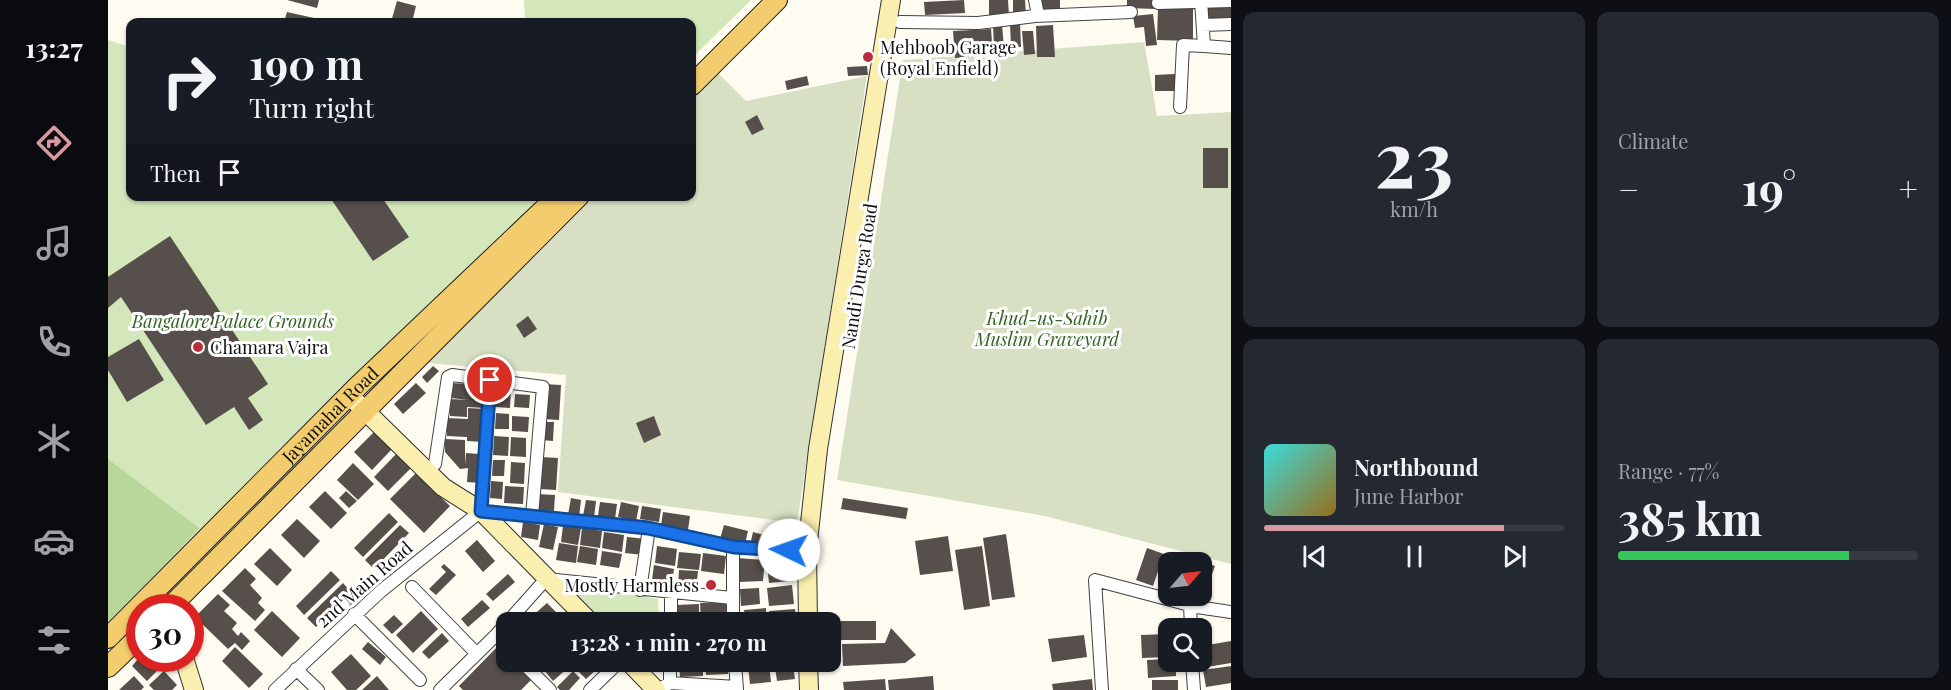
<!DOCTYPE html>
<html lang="en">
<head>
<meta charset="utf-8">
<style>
	:root { --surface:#171b24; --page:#242831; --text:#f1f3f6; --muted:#9ea1a6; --line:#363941; --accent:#d79aa1 }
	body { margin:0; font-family:"Playfair Display",serif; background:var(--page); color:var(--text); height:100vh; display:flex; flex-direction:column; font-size:22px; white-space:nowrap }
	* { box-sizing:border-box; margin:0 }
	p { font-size:20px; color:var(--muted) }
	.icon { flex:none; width:33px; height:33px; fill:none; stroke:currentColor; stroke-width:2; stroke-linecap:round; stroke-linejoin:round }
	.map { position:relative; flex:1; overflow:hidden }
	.details { display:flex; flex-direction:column; gap:12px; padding:12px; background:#0d0f14; width:720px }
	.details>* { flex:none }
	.banner { position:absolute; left:18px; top:18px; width:570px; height:183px; border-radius:12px; box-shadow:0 2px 4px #0004; background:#171b24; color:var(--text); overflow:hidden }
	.needle { width:39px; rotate:62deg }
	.buttons { position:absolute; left:1050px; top:552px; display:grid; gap:12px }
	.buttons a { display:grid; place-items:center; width:54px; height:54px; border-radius:12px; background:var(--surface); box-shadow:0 2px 4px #0004; font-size:30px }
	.speed { position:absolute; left:18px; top:594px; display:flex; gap:12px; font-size:30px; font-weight:700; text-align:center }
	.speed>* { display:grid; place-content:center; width:78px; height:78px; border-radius:50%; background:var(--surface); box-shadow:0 2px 4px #0004; line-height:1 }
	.speed .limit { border:9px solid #d22; background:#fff; color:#111 }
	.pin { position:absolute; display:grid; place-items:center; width:51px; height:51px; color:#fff; margin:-26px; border:3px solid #fff; border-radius:50%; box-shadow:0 2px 6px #0007 }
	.me { position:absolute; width:66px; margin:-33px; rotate:273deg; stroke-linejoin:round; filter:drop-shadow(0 0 4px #0008) }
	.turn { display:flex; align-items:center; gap:21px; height:126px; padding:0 24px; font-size:27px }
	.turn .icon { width:78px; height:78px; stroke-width:2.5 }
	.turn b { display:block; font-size:42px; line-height:51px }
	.then { display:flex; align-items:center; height:57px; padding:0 24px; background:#0003; gap:12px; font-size:22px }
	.big { font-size:45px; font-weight:700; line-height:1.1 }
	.details .card { flex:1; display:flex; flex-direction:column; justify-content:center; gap:9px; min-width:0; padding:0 21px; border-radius:12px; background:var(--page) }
	.details .dial { align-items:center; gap:0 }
	.dial b { font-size:78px; line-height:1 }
	.song { display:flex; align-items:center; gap:18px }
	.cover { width:72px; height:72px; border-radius:9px; background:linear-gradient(135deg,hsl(180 70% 55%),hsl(40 70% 35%)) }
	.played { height:6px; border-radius:3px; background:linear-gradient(90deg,var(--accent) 80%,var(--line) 80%) }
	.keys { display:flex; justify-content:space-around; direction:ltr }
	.heat { display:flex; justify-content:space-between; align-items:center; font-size:33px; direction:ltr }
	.charge { height:9px; border-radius:4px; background:linear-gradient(90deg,#34c759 77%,var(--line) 0) }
	.details .tiles { flex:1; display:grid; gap:12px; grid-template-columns:repeat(2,1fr) }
	.trip { position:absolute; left:388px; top:612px; width:345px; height:60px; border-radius:12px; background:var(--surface); box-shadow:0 2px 4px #0004; font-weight:700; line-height:60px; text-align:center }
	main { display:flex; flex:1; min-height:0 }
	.tab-bar { display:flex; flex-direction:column; width:108px; justify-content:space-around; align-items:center; background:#090b0e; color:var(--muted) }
	.tab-bar .icon { width:42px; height:42px }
	.tab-bar .current { color:var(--accent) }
	.tab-bar b { font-size:27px; color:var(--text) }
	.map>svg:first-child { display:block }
</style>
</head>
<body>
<main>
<nav class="tab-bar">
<b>13:27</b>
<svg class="icon current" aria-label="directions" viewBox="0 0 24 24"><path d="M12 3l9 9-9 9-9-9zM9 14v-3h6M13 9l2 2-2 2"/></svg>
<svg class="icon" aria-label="music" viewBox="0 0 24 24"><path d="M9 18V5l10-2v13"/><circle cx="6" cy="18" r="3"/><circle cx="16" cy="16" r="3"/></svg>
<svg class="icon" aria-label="phone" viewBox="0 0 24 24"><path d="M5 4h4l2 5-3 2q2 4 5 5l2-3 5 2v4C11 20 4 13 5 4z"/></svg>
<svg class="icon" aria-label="climate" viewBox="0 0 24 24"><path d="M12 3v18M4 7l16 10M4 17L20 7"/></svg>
<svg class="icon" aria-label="car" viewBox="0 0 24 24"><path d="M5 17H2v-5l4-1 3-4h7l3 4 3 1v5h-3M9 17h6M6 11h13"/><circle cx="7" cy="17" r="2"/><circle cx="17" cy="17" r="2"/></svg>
<svg class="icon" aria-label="filters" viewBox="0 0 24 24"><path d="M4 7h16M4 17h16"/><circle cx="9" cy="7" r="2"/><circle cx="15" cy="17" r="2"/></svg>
</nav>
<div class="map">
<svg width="1123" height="690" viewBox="0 0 1123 690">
	<rect width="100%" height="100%" fill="#fefbf0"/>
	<path fill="#d4e7bb" d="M416,0h227l-59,58v-36h-167z
		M0,40l22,7v149l415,1 -237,224 -200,203z
		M449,584l101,15 1,23h-63z"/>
	<path fill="#b9d79b" d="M0,459l91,69 -91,98z"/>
	<path fill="#d7e0c2" d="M1036,42l13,74 74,-4v452l-186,-48 -208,-36 66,-420z
		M610,73l28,28 121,-25 -70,447 -239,-31 8,-117 -138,-12 166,-166 98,-1v-97z"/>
	<path fill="#564f4b" d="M179,0h32l-2,8z
		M856,0l1,13 -40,2 -1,-13z
		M881,0h19l1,16 -20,1z
		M905,0h12l1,16h-13z
		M933,0h19v9l-19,1z
		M1019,0h28v9l-28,-1z
		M289,1l19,5 -4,16h-21z
		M1095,4h28v18l-27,1z
		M1050,6l35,1v34l-36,-1z
		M179,12l36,8v2h-39z
		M1045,14l4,31 -11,1 -2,-19 -9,1 -2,-12z
		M912,22l1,25h-10l-1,-24z
		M885,24h9l2,24 -10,1z
		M945,25l2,32h-18l-1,-31z
		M883,29l2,26 -38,3 -2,-27z
		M914,31h11l2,23 -11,1z
		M759,66l1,9 -20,1 -1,-9z
		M1067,74l1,17h-21v-16z
		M699,76l2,9 -22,5 -2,-9z
		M649,115l7,14 -12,6 -7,-13z
		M1095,148h25v40h-25z
		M221,196h52l28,41 -36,24z
		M62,236l98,148 -20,14 15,22 -14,10 -15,-23 -28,18 -85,-128 -13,11v-31z
		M420,316l9,13 -13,9 -8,-13z
		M31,339l25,41 -37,22 -19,-32v-13z
		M325,366l6,5 -12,12 -5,-6z
		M308,383l10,10 -23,21 -9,-10z
		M343,383l35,2 -1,23 -18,-1v10l-17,-1v-17l18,1 -17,-2z
		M389,384l14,1 -1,23 -15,-1z
		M436,384l17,1 -2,35 -16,-1z
		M407,394l15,1 -1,13 -15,-1z
		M360,408l17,1 -1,33 -17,-1v-4l-20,-1v-18l21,1z
		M388,413l13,1v15h-14z
		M404,416l17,1 -1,15 -16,-1z
		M546,416l7,19 -17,8 -8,-20z
		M434,422h12l-1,19 -12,-1z
		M266,432l18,17 -20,21 -18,-18z
		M386,436l15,1 -1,19 -15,-1z
		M403,437l15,1v19l-16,-1z
		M337,439l20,1v25l1,-12 13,1 1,29 -13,-1 1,-14 -8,1 -15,-17z
		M290,452l14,15 -24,24 -14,-14z
		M433,457l17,1 -2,32 -17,-1z
		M385,460h12l-1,16h-12z
		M403,462l14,1 -1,21 -14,-1z
		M245,463l21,21 -16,16 -21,-20z
		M308,473l34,33 -26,27 -34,-34z
		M383,481l12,1 -1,17 -12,-1z
		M397,486l19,1 -1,17 -19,-1z
		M217,491l22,22 -16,16 -22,-22z
		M238,491l11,10 -8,7 -10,-10z
		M429,494l18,1 -1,16 -18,-1z
		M463,498l10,2 -2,17 -11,-2z
		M735,498l65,10 -2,11 -65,-10z
		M478,500l10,1 -2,17 -11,-2z
		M492,502l17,2 -2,15 -17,-3z
		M513,502l18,4 -3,15 -18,-4z
		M534,506l19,3 -2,13 -19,-3z
		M555,512l27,4 -2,14 -27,-4z
		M281,513l9,9 -35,35 -9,-9z
		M189,519l23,22 -16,17 -23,-23z
		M415,522l17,3 -2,15 -17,-3z
		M436,524l14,3 -5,23 -14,-3z
		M292,525l9,8 -35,36 -9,-9z
		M616,525l24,6 -3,13 -25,-5z
		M455,526l18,2 -3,17 -17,-3z
		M474,528l20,3 -2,17 -20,-3z
		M496,532l20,3 -2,17 -20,-4z
		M645,532l11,3 -3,12 -11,-2z
		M662,533l24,4 -1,10 -25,-3z
		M898,534l9,63 -23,3 -9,-62z
		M840,536l5,35 -33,4 -5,-34z
		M519,537l19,2 -2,16 -19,-2z
		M369,540l18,21 -12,11 -18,-21z
		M451,543l19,3 -2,17 -20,-3z
		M472,546l18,3 -2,16 -19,-3z
		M549,546l20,3 -2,17 -20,-3z
		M874,546l8,60 -26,4 -9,-60z
		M162,548l22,22 -15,16 -23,-22z
		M1039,548l17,6 -11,32 -17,-6z
		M494,551l20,3 -3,14 -19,-3z
		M571,552l22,2 -2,16 -22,-2z
		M595,553l23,3 -2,18 -23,-3z
		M1061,554l19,7 -20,1v27l-10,-4z
		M629,558l28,2 -2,21 -25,1z
		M1086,558l21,8 -12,33 -8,-3h7v-34h-10z
		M680,562l2,19 -21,2 -2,-19z
		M336,564l12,11 -20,20 -7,-6 17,-17 -5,-5z
		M546,565l20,4 -2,14 -20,-3z
		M137,568l11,11 -6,6 12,13 -4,5 7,7 -10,11 -33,-30z
		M571,570l19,1 -2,18 -18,-1z
		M223,571l9,9 -36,35 -8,-9z
		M400,574l7,8 -22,19 -7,-7z
		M235,583l8,9 -35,35 -9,-9z
		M684,585l2,19 -25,2 -2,-18z
		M651,588l1,16 -19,2 -1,-17z
		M110,594l12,11 -6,6 13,12 -5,6 6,7 3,-4 9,9 -8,9 -7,-7 -7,6 -33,-32z
		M374,600l8,8 -22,19 -7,-8z
		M618,602l1,18 -26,2 -1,-19z
		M439,603l9,9 -11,10h-11l-4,-4z
		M591,604v18h-22l-1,-17z
		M658,608l1,14h-21l-2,-12z
		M687,609l2,13h-27l-1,-11z
		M164,611l28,27 -18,19 -28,-27z
		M313,611l17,18 -25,24 -17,-18z
		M286,615l9,9 -11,10 -9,-9z
		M733,621h35v19h-35z
		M783,628l25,27 -11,8 -62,3 -1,-22 43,-1z
		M334,633l7,8 -20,18 -7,-7z
		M1060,634v23l-26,1 -1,-23z
		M976,635l3,22 -35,5 -4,-23z
		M1123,641v22l-30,5 1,-22z
		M260,642l18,15 -6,8 -18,-16z
		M391,645l8,8v9h8l17,17 -11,11h-58l-4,-4z
		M127,647l28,27 -14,14 -27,-27z
		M243,654l20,22 -15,14h-9l-16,-18z
		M31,658h28v3l-20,20 -15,-15z
		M1060,659v3h8v14l-28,2 -1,-18z
		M446,662h10l5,5 -16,14 -9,-11z
		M474,662h6l8,8 -10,9 -11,-11z
		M597,662h23v12l-22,1z
		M595,663v13l-23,1 -1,-13z
		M661,664l2,18 -21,2 -2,-18z
		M685,665l2,14 -18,2 -2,-14z
		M1123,666v17l-25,4 -3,-17z
		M56,671l13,14 -5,5h-18l-5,-5z
		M465,671l7,7 -11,12h-9l-3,-3z
		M26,676l10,11 -3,3h-22z
		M269,676l12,14h-27z
		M825,676l1,14h-45l-1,-10z
		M777,679l1,11h-42l-1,-8z
		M984,679l1,11h-40l-1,-6z
		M1044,680h26v10h-26z"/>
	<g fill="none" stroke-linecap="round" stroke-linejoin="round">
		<defs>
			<path id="street" d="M927,0l3,15
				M1050,3l73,-2
				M792,22l78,1 57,-7 96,-4
				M1095,25l28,-1
				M1096,46l27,2
				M1072,107l3,-62 21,1 -3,-46
				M327,464l13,-87 4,-2 91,12 -11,129
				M373,511l168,17 84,19 74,4
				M373,511l9,-131
				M304,587l65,67
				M532,590l9,-62
				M1082,605l1,23
				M246,614l66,66
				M563,622v-29
				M625,622v-75
				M388,635l11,11
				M414,662l28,28
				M627,662l2,28
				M1084,662l2,28
				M188,669l22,21
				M562,683l67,4
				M555,687l7,-4v-21
				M167,690l106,-99 100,-80
				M332,690l56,-55 50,-56 186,19
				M482,690l29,-28
				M994,690l-7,-110 102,27 34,5"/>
			<path id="secondary" d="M241,395l94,92 38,24 109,111
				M700,622l-1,-71 11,-102 73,-449
				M76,658l10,32
				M521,662l27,28
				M700,662l1,28"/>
			<g id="primary">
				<path d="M584,85l85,-85"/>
				<path d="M61,608l410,-412"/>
				<path id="s1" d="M0,638l248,-250 202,-192"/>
				<path d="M0,667l32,-31"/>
			</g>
		</defs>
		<use href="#street" stroke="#414141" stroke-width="14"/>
		<use href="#secondary" stroke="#303030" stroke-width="20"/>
		<use href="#primary" stroke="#1f1f1f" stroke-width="22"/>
		<use href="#street" stroke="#fff" stroke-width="12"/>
		<use href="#secondary" stroke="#fbefaf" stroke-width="18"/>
		<use href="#primary" stroke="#f2cc6d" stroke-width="20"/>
	</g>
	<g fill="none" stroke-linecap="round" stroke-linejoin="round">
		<defs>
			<path id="route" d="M382,380l-9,131 167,17 86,19 55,3"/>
		</defs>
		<use href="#route" stroke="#114b97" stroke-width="15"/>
		<use href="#route" stroke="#1a73e8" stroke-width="10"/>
	</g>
	<g fill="#b82d39" stroke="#fff" stroke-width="2">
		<circle cx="760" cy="57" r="6"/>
		<circle cx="90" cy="347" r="6"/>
		<circle cx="603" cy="585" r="6"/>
	</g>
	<g text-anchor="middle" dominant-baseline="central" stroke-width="6" stroke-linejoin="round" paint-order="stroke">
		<g font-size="18" fill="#0e0e0e" stroke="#fff" text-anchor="start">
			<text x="772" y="47">Mehboob Garage<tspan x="772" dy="21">(Royal Enfield)</tspan></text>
			<text x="102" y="347">Chamara Vajra</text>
			<text x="591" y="585" text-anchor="end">Mostly Harmless</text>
		</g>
		<g font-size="18" fill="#0e0e0e" stroke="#fff">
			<text transform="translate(751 276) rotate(-81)">Nandi Durga Road</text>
			<text stroke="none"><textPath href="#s1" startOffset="315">Jayamahal Road</textPath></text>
			<text transform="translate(256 584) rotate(-41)">2nd Main Road</text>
		</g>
		<g font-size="18" font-style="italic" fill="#326321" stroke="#fff">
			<text x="939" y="318">Khud-us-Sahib<tspan x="939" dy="21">Muslim Graveyard</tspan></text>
			<text x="125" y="321">Bangalore Palace Grounds</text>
		</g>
	</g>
</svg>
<div class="buttons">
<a><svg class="needle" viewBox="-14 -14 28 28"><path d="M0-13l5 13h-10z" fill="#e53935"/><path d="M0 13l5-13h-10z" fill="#9ea1a6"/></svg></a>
<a><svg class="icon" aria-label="search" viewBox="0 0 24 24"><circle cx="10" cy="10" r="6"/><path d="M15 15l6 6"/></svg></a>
</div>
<div class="speed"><div class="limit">30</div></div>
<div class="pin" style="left:382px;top:380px;background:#d93025"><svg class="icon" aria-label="arrive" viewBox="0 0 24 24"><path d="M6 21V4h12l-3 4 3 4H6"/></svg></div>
<svg class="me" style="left:681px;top:550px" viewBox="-20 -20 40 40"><circle r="19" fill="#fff"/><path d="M0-13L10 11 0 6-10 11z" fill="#1a73e8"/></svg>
<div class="trip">13:28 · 1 min · 270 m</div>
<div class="banner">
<div class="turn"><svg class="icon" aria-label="right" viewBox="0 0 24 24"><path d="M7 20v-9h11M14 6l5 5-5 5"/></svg><div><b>190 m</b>Turn right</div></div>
<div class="then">Then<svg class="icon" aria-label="arrive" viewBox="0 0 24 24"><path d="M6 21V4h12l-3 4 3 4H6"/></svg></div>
</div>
</div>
<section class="details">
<div class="tiles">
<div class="card dial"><b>23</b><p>km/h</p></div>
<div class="card"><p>Climate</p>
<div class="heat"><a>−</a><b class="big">19°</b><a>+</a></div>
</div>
<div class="card">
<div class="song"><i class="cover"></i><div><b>Northbound</b><p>June Harbor</p></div></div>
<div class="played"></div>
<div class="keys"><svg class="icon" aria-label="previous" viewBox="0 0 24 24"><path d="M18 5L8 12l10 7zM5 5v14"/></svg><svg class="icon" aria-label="pause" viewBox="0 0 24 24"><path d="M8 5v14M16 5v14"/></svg><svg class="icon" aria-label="next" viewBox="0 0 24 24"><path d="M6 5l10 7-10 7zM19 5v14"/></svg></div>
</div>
<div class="card"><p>Range · 77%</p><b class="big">385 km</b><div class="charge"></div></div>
</div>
</section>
</main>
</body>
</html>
